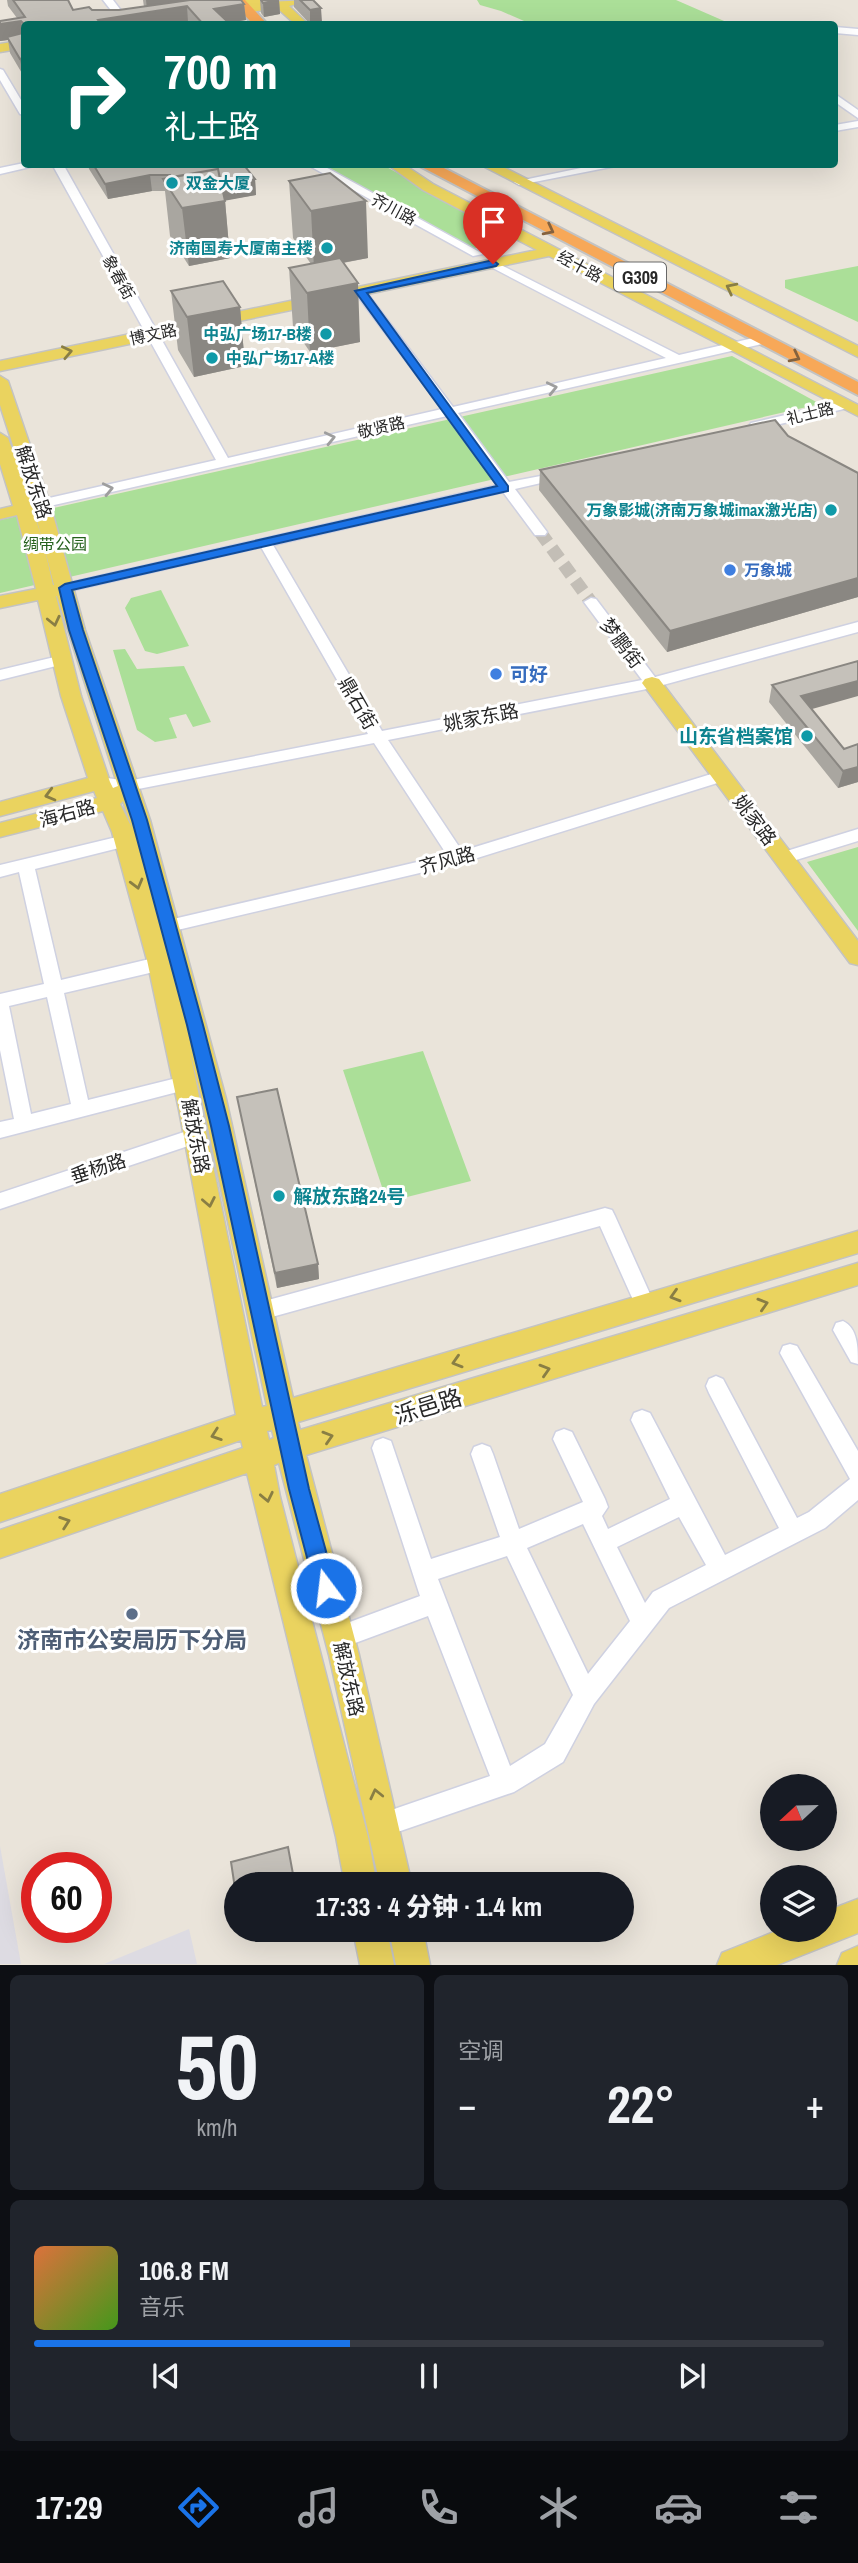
<!DOCTYPE html>
<html lang="zh">
<head>
<meta charset="utf-8">
<style>
	:root { --surface:#171b24; --page:#20242c; --text:#f1f3f6; --muted:#9ea1a6; --line:#363941; --accent:#1a73e8 }
	body { margin:0; font-family:"Archivo Narrow","Noto Sans SC",sans-serif; background:var(--page); color:var(--text); height:100vh; display:flex; flex-direction:column; font-size:26px; white-space:nowrap }
	* { box-sizing:border-box; margin:0 }
	p { font-size:23px; color:var(--muted) }
	.icon { flex:none; width:38px; height:38px; fill:none; stroke:currentColor; stroke-width:2; stroke-linecap:round; stroke-linejoin:round }
	.map { position:relative; height:1965px; overflow:hidden }
	.details { display:flex; flex-direction:column; gap:10px; padding:10px; background:#0d0f14; flex:1 }
	.details>* { flex:none }
	.hud { position:absolute; left:21px; top:21px; width:817px; height:147px; border-radius:7px; box-shadow:0 7px 28px #0002; background:#00695c; color:#fff; overflow:hidden }
	.needle { width:46px; rotate:248deg }
	.tools { position:absolute; left:760px; top:1774px; display:grid; gap:14px }
	.tools a { display:grid; place-items:center; width:77px; height:77px; border-radius:50%; background:var(--surface); box-shadow:0 7px 28px #0002; font-size:35px }
	.speed { position:absolute; left:21px; top:1852px; display:flex; gap:14px; font-size:35px; font-weight:700; text-align:center }
	.speed>* { display:grid; place-content:center; width:91px; height:91px; border-radius:50%; background:var(--surface); box-shadow:0 7px 28px #0002; line-height:1 }
	.speed .limit { border:10px solid #d22; background:#fff; color:#111 }
	.pin { position:absolute; display:grid; place-items:center; width:60px; height:60px; color:#fff; margin:-72px -30px; border-radius:50% 50% 50% 0; rotate:-45deg; box-shadow:0 0 7px #0007 }
	.pin .icon { rotate:45deg }
	.me { position:absolute; width:77px; margin:-38px; rotate:345deg; stroke-linejoin:round; filter:drop-shadow(0 0 5px #0008) }
	.turn { display:flex; align-items:center; gap:24px; height:147px; padding:0 28px; font-size:32px }
	.turn .icon { width:91px; height:91px; stroke-width:2.5 }
	.turn b { display:block; font-size:49px; line-height:60px }
	.big { font-size:52px; font-weight:800; line-height:1.1 }
	.details .tile { flex:1; display:flex; flex-direction:column; justify-content:center; gap:10px; min-width:0; padding:0 24px; border-radius:10px; background:var(--page) }
	.details .dial { align-items:center; gap:0 }
	.dial b { font-size:91px; line-height:1 }
	.song { display:flex; align-items:center; gap:21px }
	.cover { width:84px; height:84px; border-radius:10px; background:linear-gradient(135deg,hsl(20 70% 55%),hsl(100 70% 35%)) }
	.played { height:7px; border-radius:4px; background:linear-gradient(90deg,var(--accent) 40%,var(--line) 40%) }
	.keys { display:flex; justify-content:space-around; direction:ltr }
	.heat { display:flex; justify-content:space-between; align-items:center; font-size:38px; direction:ltr }
	.details .tiles { flex:1; display:grid; gap:10px; grid-template-columns:1fr 1fr }
	.tile:last-child { grid-column:span 2 }
	.trip { position:absolute; left:224px; top:1872px; width:410px; height:70px; border-radius:35px; background:var(--surface); box-shadow:0 7px 28px #0002; font-weight:800; line-height:70px; text-align:center }
	.tab-bar { display:flex; height:112px; justify-content:space-around; align-items:center; background:#090b0e; color:var(--muted) }
	.tab-bar .icon { width:49px; height:49px }
	.tab-bar .current { color:var(--accent) }
	.tab-bar b { font-size:32px; color:var(--text) }
	.map>svg:first-child { display:block }
</style>
</head>
<body>
<div class="map">
<svg width="858" height="1965" viewBox="0 0 858 1965">
	<rect width="100%" height="100%" fill="#eae4da"/>
	<path fill="#dddbe2" d="M0,1846l21,118h-21z
		M189,1929l8,35h-93z"/>
	<path fill="#abdf98" d="M477,0h199l55,24h-200l-30,-13 -21,-6z
		M319,165h64l135,75 -52,10z
		M858,266v56l-73,-34v-8z
		M732,356l88,48 -820,189v-73z
		M161,590l28,56 -32,8 -12,-3 -20,-43 6,-10z
		M125,649l12,20 47,-3 27,56 -18,5 -7,-13 -17,4 8,20 -22,4 -18,-12 -24,-80z
		M858,847v84l-51,-69z
		M423,1051l48,130 -84,21 -44,-132z"/>
	<g fill="none" stroke-linecap="round" stroke-linejoin="round">
		<path stroke="#c3beb6" stroke-width="13" stroke-dasharray="13 7" stroke-linecap="butt" d="M540,532l51,70"/>
		<defs>
			<path id="minor" d="M103,0h10l16,21 -2,2h-6z
				M835,27l23,2v6l-23,-2z
				M0,69l3,1 21,35v10l-4,-1 -20,-34z
				M835,94l23,16v8l-23,-16z
				M858,121v6l-23,4v-6z
				M24,163l19,1 -43,10v-6z
				M52,164h11l165,294 214,-49 -88,-118 6,-3 4,1 89,118 213,-49 -177,-92 -2,-2 6,-3 186,94 83,-19 6,4 -6,4 -304,69 51,69 58,-11v6l-52,12 32,43 -2,3h-10l-32,-43 -230,53 109,186 260,-51 -58,-78 7,-4 5,1 59,78 203,-55v10l-206,56 -264,52 74,111 259,-80 8,5 -2,4 -269,84 -289,68 -6,-2 -3,-4 3,-4 6,-2 278,-65 -73,-112 -246,48 -34,-5 -2,-4 8,-5 28,4 240,-47 -107,-187 -196,45 -7,-4 2,-3 438,-100 -51,-69 -406,92 -5,-1v-6l180,-41z
				M306,164h14l163,90 -10,2z
				M600,164h26l-107,21 -5,-3z
				M844,401l6,4 -2,3 -93,22 -6,-4 2,-3z
				M63,655l5,2 2,3 -2,3 -68,17v-10z
				M858,829v12l-75,23 -8,-6 2,-4z
				M125,835l6,2 2,4 -2,4 -96,24 26,111 97,-23 6,2 3,5 -3,5 -6,2 -94,22 24,107 97,-24 6,2 3,5 -3,5 -6,2 -185,48v-16l14,-3 -14,-69v-56l44,-10 -25,-112 -19,5v-12zM47,997l24,107 -40,10 -22,-108z
				M196,1128l7,3 2,5 -2,5 -203,68v-16z
				M605,1208l7,2 3,6 40,89 -3,6 -7,3 -7,-3 -38,-85 -339,94 -7,-3 -3,-6 3,-6 7,-3z
				M843,1321c15,7 15,27 15,43l-7,-2 -18,-32 3,-7z
				M790,1344l7,2 61,105v49l-33,28 -156,80 -75,96 -31,58 -49,30 -131,45 -9,-3 -3,-9 3,-9 116,-40 -62,-160 -89,33 -8,-4 -4,-8 4,-8 89,-33 -48,-148 3,-7 8,-3 8,3 40,118 69,-22 -29,-83 3,-7 8,-3 8,3 3,7 26,75 64,-27 -30,-63 3,-7 8,-3 8,3 33,67 3,8 -6,9 6,13 62,-30 -39,-79 3,-7 8,-3 8,3 75,142 54,-27 -70,-135 -3,-7 3,-7 7,-3 7,3 74,139 12,-6 41,-33 -70,-126 3,-7zM679,1517l27,48 -53,27 -8,11 -28,-56zM583,1524l47,97 -42,53 -61,-126zM507,1556l66,139 -28,49 -35,22 -72,-187z"/>
			<path id="major" d="M238,0h29l-2,2 47,-2 -23,6 19,18h-13l-18,-16 -27,4 -4,-1v-5l-30,5 -6,-4z
				M24,40v8l-24,4v-8z
				M387,164h16l30,20 425,221v11l-309,-160 -549,115v-10l537,-111 -114,-60z
				M479,164h18l361,182v11z
				M0,376l8,5 42,123 35,126 65,190 76,279 67,299 565,-167v22l-560,169 2,8 558,-167v22l-552,170 53,200 53,230h-32l-51,-230 -50,-192 -5,2 6,32 88,340 9,48h-32l-9,-48 -89,-364 -247,85v-28l243,-82 -2,-8 -241,82v-28l236,-79 -57,-305 -32,-150 -35,-128 -9,-21 -103,26v-14l97,-25 -3,-7 -94,25v-14l88,-24 -27,-82 -23,-96 -38,8v-12l36,-7 -19,-74 -17,4v-10l13,-3 -13,-42v-31l8,5 23,63 -31,-96zM33,511h1l8,27zM43,542l11,43h-1zM56,596h1l61,190 -5,2 -3,-6 -29,-86zM123,801l9,27 -12,-24zM190,1052l12,47 65,307 -5,1zM272,1430l2,8 -5,2 -2,-9z
				M652,677l7,2 199,262v24l-8,-2 -205,-276 -3,-4 3,-4z
				M858,1899v34l-81,32h-60l5,-12 57,-23h45v-18z
				M353,1930h34l7,35h-34z
				M389,1930h34l7,35h-34z
				M858,1946v19h-21l5,-12z"/>
			<path id="highway" d="M230,0h15l22,24h-14z
				M416,164h20l422,218v13z"/>
		</defs>
		<use href="#minor" stroke="#cfd1e1" stroke-width="3"/>
		<use href="#major" stroke="#c3c3c3" stroke-width="3"/>
		<use href="#highway" stroke="#c3c3c3" stroke-width="4"/>
		<use href="#minor" fill="#fff" fill-rule="evenodd"/>
		<use href="#major" fill="#ead35f" fill-rule="evenodd"/>
		<use href="#highway" fill="#f7a858" fill-rule="evenodd"/>
	</g>
	<path fill="#a9a6a0" d="M7,0h61l5,10h46l25,-3 -1,-7h98l3,4 2,16 -18,3 2,1h-40l-2,-2 -13,2h-151v51h-1l-13,-22 -2,-13 -8,1v-20l17,-3 -9,-12z
		M260,0h19l1,14 -16,3 -3,-4z
		M294,0h6l22,22 -12,2 -16,-17z
		M88,164h155l12,15 1,16 -31,5 5,58 -41,8 -19,-30 -5,-45h-13l-44,8 -19,-30z
		M289,181l79,77 -25,5 17,79 -50,10 -17,-25 -4,-59 22,-4 -18,-26z
		M171,291l69,16 5,59 -51,11 -16,-27z
		M788,436l70,37v124l-191,55 -128,-162 1,-20z
		M772,685l40,24 32,40 14,-5v38l-20,6 -69,-86z
		M237,1097l81,167 1,15 -42,9 -37,-176z"/>
	<path fill="#8a8782" d="M146,0h43l-42,10z
		M279,0l1,14 -16,3 -1,-14z
		M244,4l2,16 -27,4 -5,-15z
		M187,6l1,16 -13,2h-76l-1,-4z
		M321,8l1,14 -12,2v-14z
		M21,21l3,16h-17l1,3 -8,1v-17z
		M24,58v17h-1l-3,-16z
		M150,175l2,16 -44,8 -3,-15z
		M255,179l1,16 -65,12 34,-6 5,57 -41,8 -7,-58v-15z
		M366,201l2,57 -54,10 -3,-57z
		M358,283l2,59 -50,10 -3,-59z
		M240,307l5,59 -51,11 -7,-60z
		M858,578v19l-191,55 3,-21z
		M858,681v15l-60,17 3,-17z
		M858,767v15l-20,6 5,-17z
		M318,1264l1,15 -42,9 -2,-15z"/>
	<path fill="#c5c1ba" stroke="#8a8782" stroke-width="2" d="M13,0h55l5,10 16,-3 3,3h27l71,-10h51l3,4 -30,5 16,15h-27l-16,-18 -89,14 3,4h-77v34l-4,1 -13,-22 16,-4 1,-9 -3,-3 -21,3v-3l25,-4z
		M261,0h17l-15,3z
		M300,0h13l8,8 -11,2z
		M93,164h150l12,15 -34,6 -3,-16 -46,8 -2,-2h-20l-45,9z
		M218,169l7,32 -43,7 -19,-29z
		M330,173l36,28 -55,10 -22,-30z
		M340,258l18,25 -51,10 -18,-25z
		M223,281l17,26 -53,10 -16,-26z
		M775,420l13,16 70,37v105l-188,53 -130,-161z
		M858,661v20l-57,15 43,53 14,-5v23l-15,4 -71,-86z
		M277,1089l41,175 -43,9 -38,-176z
		M288,1847l7,38h-59v10l-5,-33z"/>
	<defs><path id="oneway-chevron" d="M-2-3.5L2.5 0L-2 3.5" fill="none" stroke-width="1.6" stroke-linecap="round" stroke-linejoin="round" transform="scale(1.75)"/></defs>
	<g stroke="#85623e">
		<use href="#oneway-chevron" transform="translate(549 230) rotate(27)"/>
		<use href="#oneway-chevron" transform="translate(795 357) rotate(27)"/>
	</g>
	<g stroke="#897e44">
		<use href="#oneway-chevron" transform="translate(731 288) rotate(-153)"/>
		<use href="#oneway-chevron" transform="translate(67 352) rotate(-12)"/>
		<use href="#oneway-chevron" transform="translate(54 621) rotate(77)"/>
		<use href="#oneway-chevron" transform="translate(50 795) rotate(165)"/>
		<use href="#oneway-chevron" transform="translate(137 884) rotate(75)"/>
		<use href="#oneway-chevron" transform="translate(209 1202) rotate(79)"/>
		<use href="#oneway-chevron" transform="translate(675 1296) rotate(163)"/>
		<use href="#oneway-chevron" transform="translate(763 1304) rotate(-17)"/>
		<use href="#oneway-chevron" transform="translate(457 1362) rotate(163)"/>
		<use href="#oneway-chevron" transform="translate(545 1370) rotate(-17)"/>
		<use href="#oneway-chevron" transform="translate(216 1435) rotate(161)"/>
		<use href="#oneway-chevron" transform="translate(328 1437) rotate(-17)"/>
		<use href="#oneway-chevron" transform="translate(267 1497) rotate(78)"/>
		<use href="#oneway-chevron" transform="translate(65 1522) rotate(-19)"/>
		<use href="#oneway-chevron" transform="translate(376 1794) rotate(-103)"/>
	</g>
	<g stroke="#9e9e9e">
		<use href="#oneway-chevron" transform="translate(552 388) rotate(-13)"/>
		<use href="#oneway-chevron" transform="translate(330 438) rotate(-13)"/>
		<use href="#oneway-chevron" transform="translate(108 489) rotate(-13)"/>
	</g>
	<path fill="#1a73e8" stroke="#114b97" stroke-width="2" d="M493,260l5,4 -2,2 -129,27 141,193v5l-436,99 11,40 64,190 56,205 26,101 80,363 27,99 -3,7 -7,3 -8,-3 -3,-7 -26,-99 -78,-363 -24,-101 -55,-205 -63,-190 -10,-42 6,-4 432,-98 -142,-195z"/>
	<g fill="#0f9aa8" stroke="#fff" stroke-width="2.5">
		<circle cx="172" cy="183" r="7"/>
		<circle cx="327" cy="248" r="7"/>
		<circle cx="326" cy="334" r="7"/>
		<circle cx="212" cy="358" r="7"/>
		<circle cx="831" cy="510" r="7"/>
		<circle cx="807" cy="736" r="7"/>
		<circle cx="279" cy="1196" r="7"/>
	</g>
	<g fill="#3f7fe0" stroke="#fff" stroke-width="2.5">
		<circle cx="730" cy="570" r="7"/>
		<circle cx="496" cy="674" r="7"/>
	</g>
	<circle fill="#5c6f8a" stroke="#fff" stroke-width="2.5" cx="132" cy="1614" r="7"/>
	<g text-anchor="middle" dominant-baseline="central" stroke-width="6" stroke-linejoin="round" paint-order="stroke">
		<g font-size="16" font-weight="bold" fill="#0d838f" stroke="#fff" text-anchor="end">
			<text x="186" y="183" text-anchor="start">双金大厦</text>
			<text x="313" y="248">济南国寿大厦南主楼</text>
			<text x="312" y="334">中弘广场17-B楼</text>
			<text x="226" y="358" text-anchor="start">中弘广场17-A楼</text>
			<text x="817" y="510">万象影城(济南万象城imax激光店)</text>
		</g>
		<g font-size="16" fill="#282828" stroke="#fff">
			<text transform="translate(394 209) rotate(28)">齐川路</text>
			<text transform="translate(580 266) rotate(28)">经十路</text>
			<text transform="translate(119 277) rotate(61)">象春街</text>
			<text transform="translate(153 334) rotate(-12)">博文路</text>
			<text transform="translate(810 413) rotate(-14)">礼士路</text>
			<text transform="translate(381 427) rotate(-13)">敬贤路</text>
		</g>
		<g font-size="16" fill="#25611c" stroke="#fff">
			<text x="55" y="544">绸带公园</text>
		</g>
		<g font-size="16" font-weight="bold" fill="#366cbe" stroke="#fff" text-anchor="start">
			<text x="744" y="570">万象城</text>
		</g>
		<rect fill="#fff" stroke="#686868" stroke-width="2" x="614" y="262.5" width="52" height="29" rx="5"/>
		<g font-size="18" font-weight="bold" fill="#282828">
			<text x="640" y="277">G309</text>
		</g>
		<g font-size="19" fill="#282828" stroke="#fff">
			<text transform="translate(34 482) rotate(72)">解放东路</text>
			<text transform="translate(622 643) rotate(53)">梦鹏街</text>
			<text transform="translate(358 703) rotate(60)">鼎石街</text>
			<text transform="translate(481 717) rotate(-11)">姚家东路</text>
			<text transform="translate(67 813) rotate(-15)">海右路</text>
			<text transform="translate(755 820) rotate(53)">姚家路</text>
			<text transform="translate(447 860) rotate(-15)">齐风路</text>
			<text transform="translate(196 1136) rotate(79)">解放东路</text>
			<text transform="translate(98 1168) rotate(-18)">垂杨路</text>
			<text transform="translate(349 1679) rotate(77)">解放东路</text>
		</g>
		<g font-size="19" font-weight="bold" fill="#366cbe" stroke="#fff" text-anchor="start">
			<text x="510" y="674">可好</text>
		</g>
		<g font-size="19" font-weight="bold" fill="#0d838f" stroke="#fff" text-anchor="end">
			<text x="793" y="736">山东省档案馆</text>
			<text x="293" y="1196" text-anchor="start">解放东路24号</text>
		</g>
		<g font-size="23" fill="#282828" stroke="#fff">
			<text transform="translate(428 1406) rotate(-17)">泺邑路</text>
		</g>
		<g font-size="23" font-weight="bold" fill="#4e5e75" stroke="#fff">
			<text x="132" y="1639">济南市公安局历下分局</text>
		</g>
	</g>
</svg>
<div class="tools">
<a><svg class="needle" viewBox="-14 -14 28 28"><path d="M0-13l5 13h-10z" fill="#e53935"/><path d="M0 13l5-13h-10z" fill="#9ea1a6"/></svg></a>
<a><svg class="icon" aria-label="layers" viewBox="0 0 24 24"><path d="M12 4l9 5-9 5-9-5zM3 14l9 5 9-5"/></svg></a>
</div>
<div class="speed"><div class="limit">60</div></div>
<div class="pin" style="left:493px;top:264px;background:#d93025"><svg class="icon" aria-label="arrive" viewBox="0 0 24 24"><path d="M6 21V4h12l-3 4 3 4H6"/></svg></div>
<svg class="me" style="left:326px;top:1588px" viewBox="-20 -20 40 40"><circle r="17" fill="#1a73e8" stroke="#fff" stroke-width="3"/><path d="M0-11L8 9 0 5-8 9z" fill="#fff"/></svg>
<div class="trip">17:33 · 4 分钟 · 1.4 km</div>
<div class="hud">
<div class="turn"><svg class="icon" aria-label="right" viewBox="0 0 24 24"><path d="M7 20v-9h11M14 6l5 5-5 5"/></svg><div><b>700 m</b>礼士路</div></div>
</div>
</div>
<section class="details">
<div class="tiles">
<div class="tile dial"><b>50</b><p>km/h</p></div>
<div class="tile"><p>空调</p>
<div class="heat"><a>−</a><b class="big">22°</b><a>+</a></div>
</div>
<div class="tile">
<div class="song"><i class="cover"></i><div><b>106.8 FM</b><p>音乐</p></div></div>
<div class="played"></div>
<div class="keys"><svg class="icon" aria-label="previous" viewBox="0 0 24 24"><path d="M18 5L8 12l10 7zM5 5v14"/></svg><svg class="icon" aria-label="pause" viewBox="0 0 24 24"><path d="M8 5v14M16 5v14"/></svg><svg class="icon" aria-label="next" viewBox="0 0 24 24"><path d="M6 5l10 7-10 7zM19 5v14"/></svg></div>
</div>
</div>
</section>
<nav class="tab-bar">
<b>17:29</b>
<svg class="icon current" aria-label="directions" viewBox="0 0 24 24"><path d="M12 3l9 9-9 9-9-9zM9 14v-3h6M13 9l2 2-2 2"/></svg>
<svg class="icon" aria-label="music" viewBox="0 0 24 24"><path d="M9 18V5l10-2v13"/><circle cx="6" cy="18" r="3"/><circle cx="16" cy="16" r="3"/></svg>
<svg class="icon" aria-label="phone" viewBox="0 0 24 24"><path d="M5 4h4l2 5-3 2q2 4 5 5l2-3 5 2v4C11 20 4 13 5 4z"/></svg>
<svg class="icon" aria-label="climate" viewBox="0 0 24 24"><path d="M12 3v18M4 7l16 10M4 17L20 7"/></svg>
<svg class="icon" aria-label="car" viewBox="0 0 24 24"><path d="M5 17H2v-5l4-1 3-4h7l3 4 3 1v5h-3M9 17h6M6 11h13"/><circle cx="7" cy="17" r="2"/><circle cx="17" cy="17" r="2"/></svg>
<svg class="icon" aria-label="filters" viewBox="0 0 24 24"><path d="M4 7h16M4 17h16"/><circle cx="9" cy="7" r="2"/><circle cx="15" cy="17" r="2"/></svg>
</nav>
</body>
</html>
